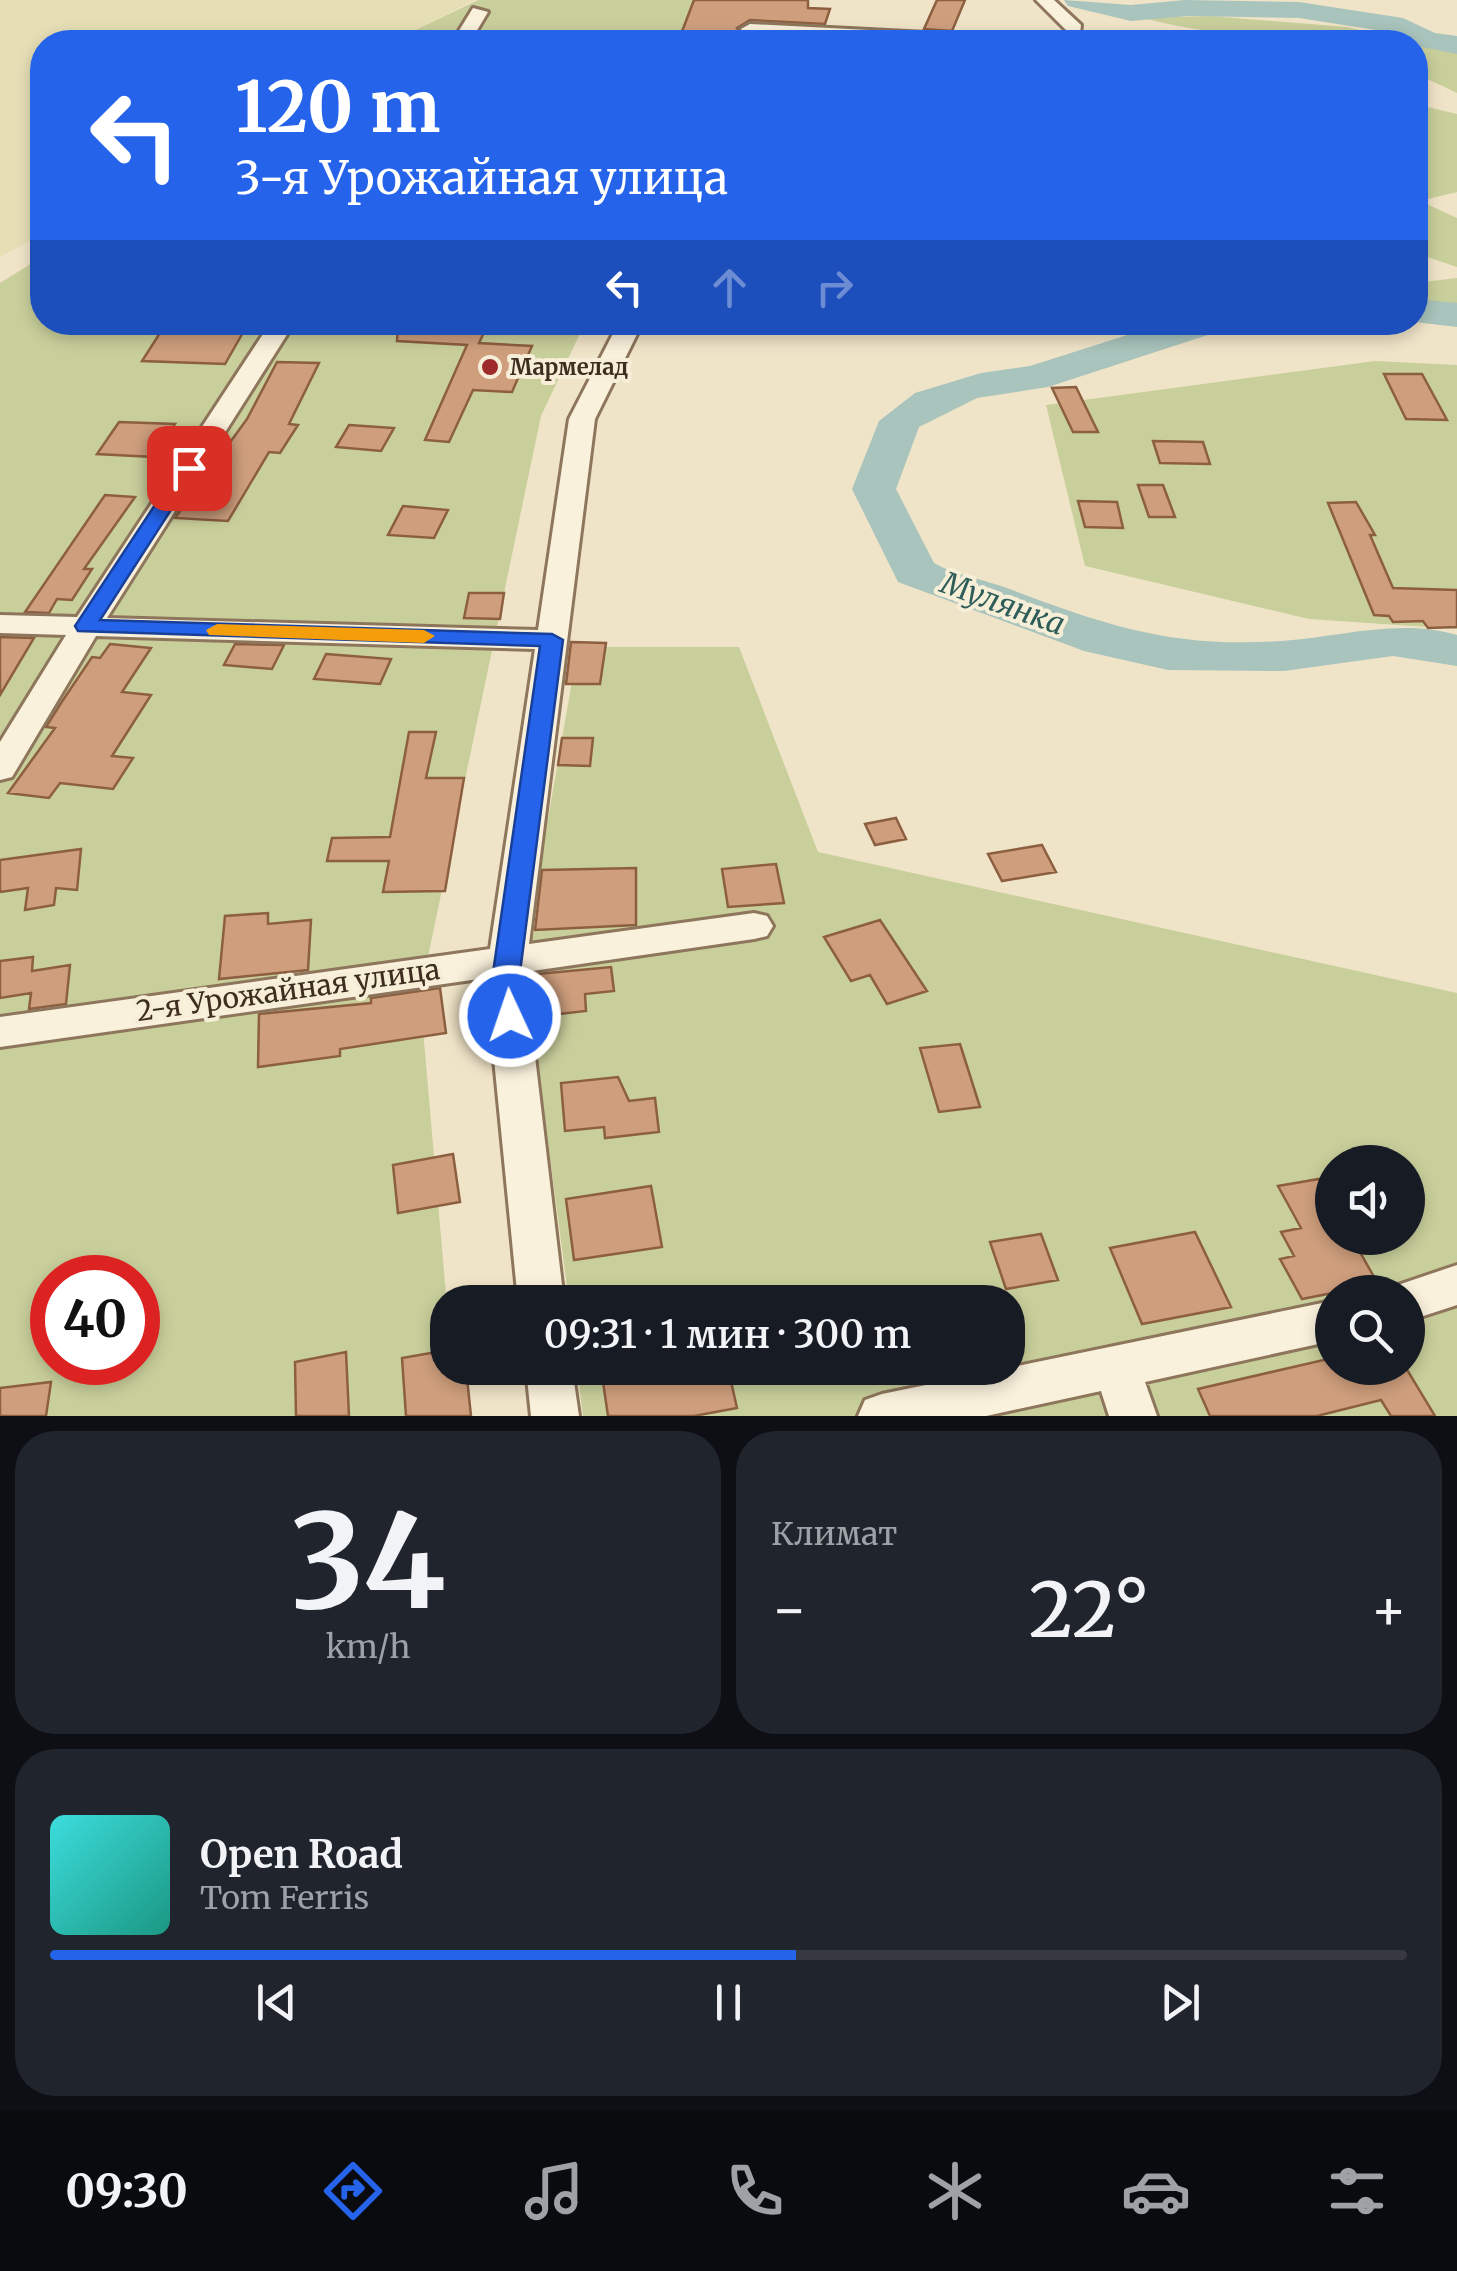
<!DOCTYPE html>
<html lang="ru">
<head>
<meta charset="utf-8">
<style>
	:root { --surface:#171b24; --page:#20242c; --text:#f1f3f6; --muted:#9ea1a6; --line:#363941; --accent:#2563eb }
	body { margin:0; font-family:Merriweather,serif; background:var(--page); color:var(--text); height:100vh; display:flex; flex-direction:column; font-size:38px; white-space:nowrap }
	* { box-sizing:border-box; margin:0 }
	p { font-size:32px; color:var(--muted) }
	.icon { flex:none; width:55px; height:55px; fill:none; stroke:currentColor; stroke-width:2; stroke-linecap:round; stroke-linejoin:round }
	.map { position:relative; height:1416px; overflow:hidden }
	.panel { display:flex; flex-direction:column; gap:15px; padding:15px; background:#0d0f14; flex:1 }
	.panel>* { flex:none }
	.guide { position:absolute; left:30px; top:30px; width:1398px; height:305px; border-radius:40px; box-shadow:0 5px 15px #0003; background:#2563eb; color:#fff; overflow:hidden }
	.fabs { position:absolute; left:1315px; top:1145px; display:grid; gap:20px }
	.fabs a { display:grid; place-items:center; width:110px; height:110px; border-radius:50%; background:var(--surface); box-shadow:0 5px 15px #0003; font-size:50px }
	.speed { position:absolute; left:30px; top:1255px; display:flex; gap:20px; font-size:50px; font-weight:700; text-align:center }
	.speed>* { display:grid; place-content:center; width:130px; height:130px; border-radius:50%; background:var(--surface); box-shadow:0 5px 15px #0003; line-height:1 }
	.speed .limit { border:15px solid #d22; background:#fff; color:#111 }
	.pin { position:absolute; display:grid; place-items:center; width:85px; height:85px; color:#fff; margin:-42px; border-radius:20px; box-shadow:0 5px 15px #0006 }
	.me { position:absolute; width:110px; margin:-55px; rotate:357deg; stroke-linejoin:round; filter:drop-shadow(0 0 8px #0008) }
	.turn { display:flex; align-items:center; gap:35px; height:210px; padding:0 40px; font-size:45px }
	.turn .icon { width:130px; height:130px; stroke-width:2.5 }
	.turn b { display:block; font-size:70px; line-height:85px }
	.lanes { display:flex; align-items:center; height:95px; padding:0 40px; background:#0003; justify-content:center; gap:50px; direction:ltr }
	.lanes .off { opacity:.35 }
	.big { font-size:75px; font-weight:600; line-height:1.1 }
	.panel .tile { flex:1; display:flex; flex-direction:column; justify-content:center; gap:15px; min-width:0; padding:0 35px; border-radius:40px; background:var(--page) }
	.panel .dial { align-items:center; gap:0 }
	.dial b { font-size:130px; line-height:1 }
	.song { display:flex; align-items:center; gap:30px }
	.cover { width:120px; height:120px; border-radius:15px; background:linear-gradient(135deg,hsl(180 70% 55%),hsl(170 70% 35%)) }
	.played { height:10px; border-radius:5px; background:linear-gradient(90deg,var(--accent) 55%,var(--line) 55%) }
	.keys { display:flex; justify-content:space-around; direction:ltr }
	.heat { display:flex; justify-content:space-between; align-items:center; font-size:55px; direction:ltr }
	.panel .tiles { flex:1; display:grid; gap:15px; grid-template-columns:1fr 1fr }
	.tile:last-child { grid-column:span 2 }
	.trip { position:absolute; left:430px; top:1285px; width:595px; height:100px; border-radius:40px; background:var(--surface); box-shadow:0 5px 15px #0003; font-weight:600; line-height:100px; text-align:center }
	.tabs { display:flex; height:160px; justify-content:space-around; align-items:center; background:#090b0e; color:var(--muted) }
	.tabs .icon { width:70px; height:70px }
	.tabs .on { color:var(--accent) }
	.tabs b { font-size:45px; color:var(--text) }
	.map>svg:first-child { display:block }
</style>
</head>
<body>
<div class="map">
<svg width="1457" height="1416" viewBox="0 0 1457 1416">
	<rect width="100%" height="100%" fill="#f0e4c8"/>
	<path fill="#e6deb5" d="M0,0h474l-79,42h-353v192l-42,23z"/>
	<path fill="#c9cf9b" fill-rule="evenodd" d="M478,0h235l-14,42h-308z
		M1210,16l137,11 63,15c-91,1 -179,-2 -268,-24z
		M1415,44l42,8v41l-42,-20z
		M1415,104l42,10v78l-37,9 37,17v49l-42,-14z
		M42,257v65l543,1 -44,93 -121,579 27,311 1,62h5l4,48h-457v-1133zM52,1278h86v84h-86z
		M1457,278v31l-42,-2v-24z
		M1375,361l82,4v264l-148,-10 -224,-53 -39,-161z
		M578,647h161l79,205 639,141v423h-874l-6,-48h431v-66h-439l-45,-342 11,-30 4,-60zM1332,1162h76v76h-76zM1332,1292h76v76h-76z"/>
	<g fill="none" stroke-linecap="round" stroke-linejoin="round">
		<path fill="#a9c4bc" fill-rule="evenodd" d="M1064,0l67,5 54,-5 114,2 104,16 32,15 22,3v18l-40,-8 -22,-13 -96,-15 -110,-2 -58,5 -63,-15z
			M1415,299l42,4v24l-42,-5z
			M1168,322h60l-5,8 -175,57 -71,11 -58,29 -23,62 38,74c23,13 49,16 73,25 101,38 165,60 275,53 60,-4 115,-23 175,-6v31l-64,-10 -109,15 -116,-1 -84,-19 -186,-69 -46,-93 27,-68 36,-28 66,-20 49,-7z"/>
	</g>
	<path fill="#cf9f7d" stroke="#8d5f41" stroke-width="2.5" d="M694,0h114v8l22,1 -5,15 -75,-4 -13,8 7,9 75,5h-141z
		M937,0h28l-13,31 -28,-2z
		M167,322h82l-24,42 -83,-3z
		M398,322h91l-10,21 53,3 -20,46 -39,-2 -24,52 -24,-2 42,-95 -70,-4z
		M277,362l42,1 -30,61 9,1 -18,28 -11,-1 -41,69 -53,-3 72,-99z
		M1384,374h38l25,46 -41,-1z
		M1076,387l22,45h-25l-21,-44z
		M119,422l56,2 -21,33 -57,-3z
		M349,425l45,3 -13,23 -45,-4z
		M1153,441l50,1 7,22 -50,-1z
		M1138,485h25l12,32h-26z
		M105,495l30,2 -51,72h8l-20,31 -15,-1 -8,14 -24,-1z
		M1078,501l39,1 6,26 -38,-1z
		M1356,502l19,33h-5l23,53 64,2v37l-29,1 -5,-7 -30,1 -4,-6 -15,-1 -46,-112z
		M403,506l45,4 -14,28 -46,-3z
		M469,593h35l-4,26 -36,-1z
		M0,637l34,1 -34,57z
		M571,642l35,1 -6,41h-34z
		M110,644l41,4 -29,44 29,3 -39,61 21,2 -20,31 -53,-6 -11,15 -41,-5 47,-65 -9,-1 15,-24 31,-46 8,1z
		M235,644l49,1 -12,24 -48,-4z
		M326,654l65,5 -11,25 -66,-5z
		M409,732h27l-10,46h38l-19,113 -62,1 6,-31h-62l5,-23 58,-1z
		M562,738h31l-3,28 -32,-1z
		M896,818l10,21 -31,6 -10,-21z
		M1042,845l14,27 -54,9 -14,-27z
		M81,849l-4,41 -21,-2 -2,17 -29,5 3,-22 -28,4v-32z
		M776,864l8,39 -56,4 -6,-38z
		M636,868v57l-101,5 7,-60z
		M268,913v11l43,-4 -3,50 -89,9 6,-63z
		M880,920l47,71 -40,13 -17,-29 -19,6 -27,-44z
		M33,957l-1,14 38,-6 -4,39 -37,5 2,-16 -31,5v-37z
		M611,967l3,24 -29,3 1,17 -45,5 -3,-42z
		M440,988l6,45 -106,16v7l-82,11 1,-53 112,-11v-5z
		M960,1044l20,63 -41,5 -19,-64z
		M618,1077l11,24 26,-3 4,34 -54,6 -1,-11 -39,4 -4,-48z
		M453,1154l7,48 -62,11 -5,-48z
		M1319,1179l13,24v35h20l26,46 -76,15 -22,-40 14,-3 -13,-24 20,-4 -23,-42z
		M651,1186l11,61 -88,13 -8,-61z
		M1195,1232l36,75 -89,17 -32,-76z
		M1041,1234l17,46 -52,9 -16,-47z
		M448,1350v18h18l5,48h-65l-4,-58z
		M346,1352l3,64h-53l-1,-54z
		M1332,1358v10h74l29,48h-44l-10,-16 -64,16h-107l-12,-27z
		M601,1368h127l9,40 -43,8h-86z
		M51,1382l-5,34h-46v-28z"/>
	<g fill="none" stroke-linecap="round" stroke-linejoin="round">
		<defs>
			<path id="minor" d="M1036,0h18l27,25 -2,17h-26l13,-12z
				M473,8l15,4 -18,30h-18z
				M750,24l255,13 9,5h-104l-166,-9 -3,-4z
				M271,322h24l-188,296 431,12 31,-211 50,-97h24l-48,97 -66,525 225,-31 13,3 6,10 -6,10 -13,3 -229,33 39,330h-46l-32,-324 -486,69v-30l490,-68 45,-300 -439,-13 -84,141 -12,3v-38l66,-107 -66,-2v-18l77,2z
				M1457,1265v40l-49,16v-29h-19l3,-5z
				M1332,1301v40l-187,41 12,34h-48l-8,-25 -115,25h-128l7,-16 17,-6z
				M526,1368h46l7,48h-48z"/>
		</defs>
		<use href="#minor" stroke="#8d765c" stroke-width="6"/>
		<use href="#minor" fill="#faf1dc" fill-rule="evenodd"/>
	</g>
	<path fill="#2563eb" stroke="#184099" stroke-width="2.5" d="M189,462l9,6 -98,152 452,14 11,6 -44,340 4,36 -4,7h-19l-8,-43 48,-334 -462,-15 -3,-5 107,-162z"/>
	<path fill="#f59e0b" d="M217,624l207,6 11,6 -11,7 -215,-8 -3,-5z"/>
	<circle fill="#9e2a2b" stroke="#f7eed8" stroke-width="4" cx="490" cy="367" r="10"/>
	<g text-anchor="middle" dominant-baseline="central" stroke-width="8" stroke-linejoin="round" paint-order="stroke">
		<g font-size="22" font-weight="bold" fill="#3d2e20" stroke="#f7eed8" text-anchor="start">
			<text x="510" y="367">Мармелад</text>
		</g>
		<g font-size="28" fill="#3d2e20" stroke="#f7eed8">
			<text transform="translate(288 990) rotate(-8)">2-я Урожайная улица</text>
		</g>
		<g font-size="30" font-style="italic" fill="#2f5d5a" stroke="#f7eed8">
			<text transform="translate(1003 603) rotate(20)">Мулянка</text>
		</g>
	</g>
</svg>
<div class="fabs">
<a><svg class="icon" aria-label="sound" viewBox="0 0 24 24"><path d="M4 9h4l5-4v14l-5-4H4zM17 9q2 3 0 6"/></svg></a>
<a><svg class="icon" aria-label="search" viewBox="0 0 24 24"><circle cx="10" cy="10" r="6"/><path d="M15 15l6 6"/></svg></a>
</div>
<div class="speed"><div class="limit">40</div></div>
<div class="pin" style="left:189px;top:468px;background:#d93025"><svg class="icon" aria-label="arrive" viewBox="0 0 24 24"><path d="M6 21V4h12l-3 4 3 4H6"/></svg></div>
<svg class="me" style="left:510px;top:1016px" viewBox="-20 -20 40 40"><circle r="17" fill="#2563eb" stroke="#fff" stroke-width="3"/><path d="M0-11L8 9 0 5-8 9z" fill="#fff"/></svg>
<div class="trip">09:31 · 1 мин · 300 m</div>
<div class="guide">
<div class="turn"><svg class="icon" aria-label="left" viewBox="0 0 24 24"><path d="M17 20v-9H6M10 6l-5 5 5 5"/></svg><div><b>120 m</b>3-я Урожайная улица</div></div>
<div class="lanes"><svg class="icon" aria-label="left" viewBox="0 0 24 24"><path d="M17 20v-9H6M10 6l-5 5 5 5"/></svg><svg class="icon off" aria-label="ahead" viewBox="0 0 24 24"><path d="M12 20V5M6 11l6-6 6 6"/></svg><svg class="icon off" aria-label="right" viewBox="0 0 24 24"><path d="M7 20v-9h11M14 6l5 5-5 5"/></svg></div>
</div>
</div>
<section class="panel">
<div class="tiles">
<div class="tile dial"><b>34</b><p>km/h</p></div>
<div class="tile"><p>Климат</p>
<div class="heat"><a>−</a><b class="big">22°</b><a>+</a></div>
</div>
<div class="tile">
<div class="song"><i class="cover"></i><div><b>Open Road</b><p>Tom Ferris</p></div></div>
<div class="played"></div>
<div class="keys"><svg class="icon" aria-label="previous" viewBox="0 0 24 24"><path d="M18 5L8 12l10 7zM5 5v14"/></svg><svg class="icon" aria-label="pause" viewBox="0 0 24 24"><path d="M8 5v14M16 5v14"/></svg><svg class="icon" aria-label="next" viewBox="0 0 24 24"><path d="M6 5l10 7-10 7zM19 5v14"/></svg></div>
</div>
</div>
</section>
<nav class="tabs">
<b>09:30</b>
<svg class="icon on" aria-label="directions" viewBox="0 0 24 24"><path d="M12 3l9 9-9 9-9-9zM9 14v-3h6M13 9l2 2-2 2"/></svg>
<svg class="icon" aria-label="music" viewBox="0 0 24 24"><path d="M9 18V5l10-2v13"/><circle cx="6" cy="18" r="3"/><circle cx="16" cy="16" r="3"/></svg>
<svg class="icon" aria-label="phone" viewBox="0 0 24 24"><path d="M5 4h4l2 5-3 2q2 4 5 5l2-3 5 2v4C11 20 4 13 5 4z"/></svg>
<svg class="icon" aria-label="climate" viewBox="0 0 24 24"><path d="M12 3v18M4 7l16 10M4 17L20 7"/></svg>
<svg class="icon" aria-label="car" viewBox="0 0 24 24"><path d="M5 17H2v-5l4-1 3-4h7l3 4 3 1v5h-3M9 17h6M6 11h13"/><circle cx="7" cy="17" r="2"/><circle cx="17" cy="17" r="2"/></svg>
<svg class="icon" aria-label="filters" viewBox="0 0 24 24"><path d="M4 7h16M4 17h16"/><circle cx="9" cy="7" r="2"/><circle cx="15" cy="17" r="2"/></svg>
</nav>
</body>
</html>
